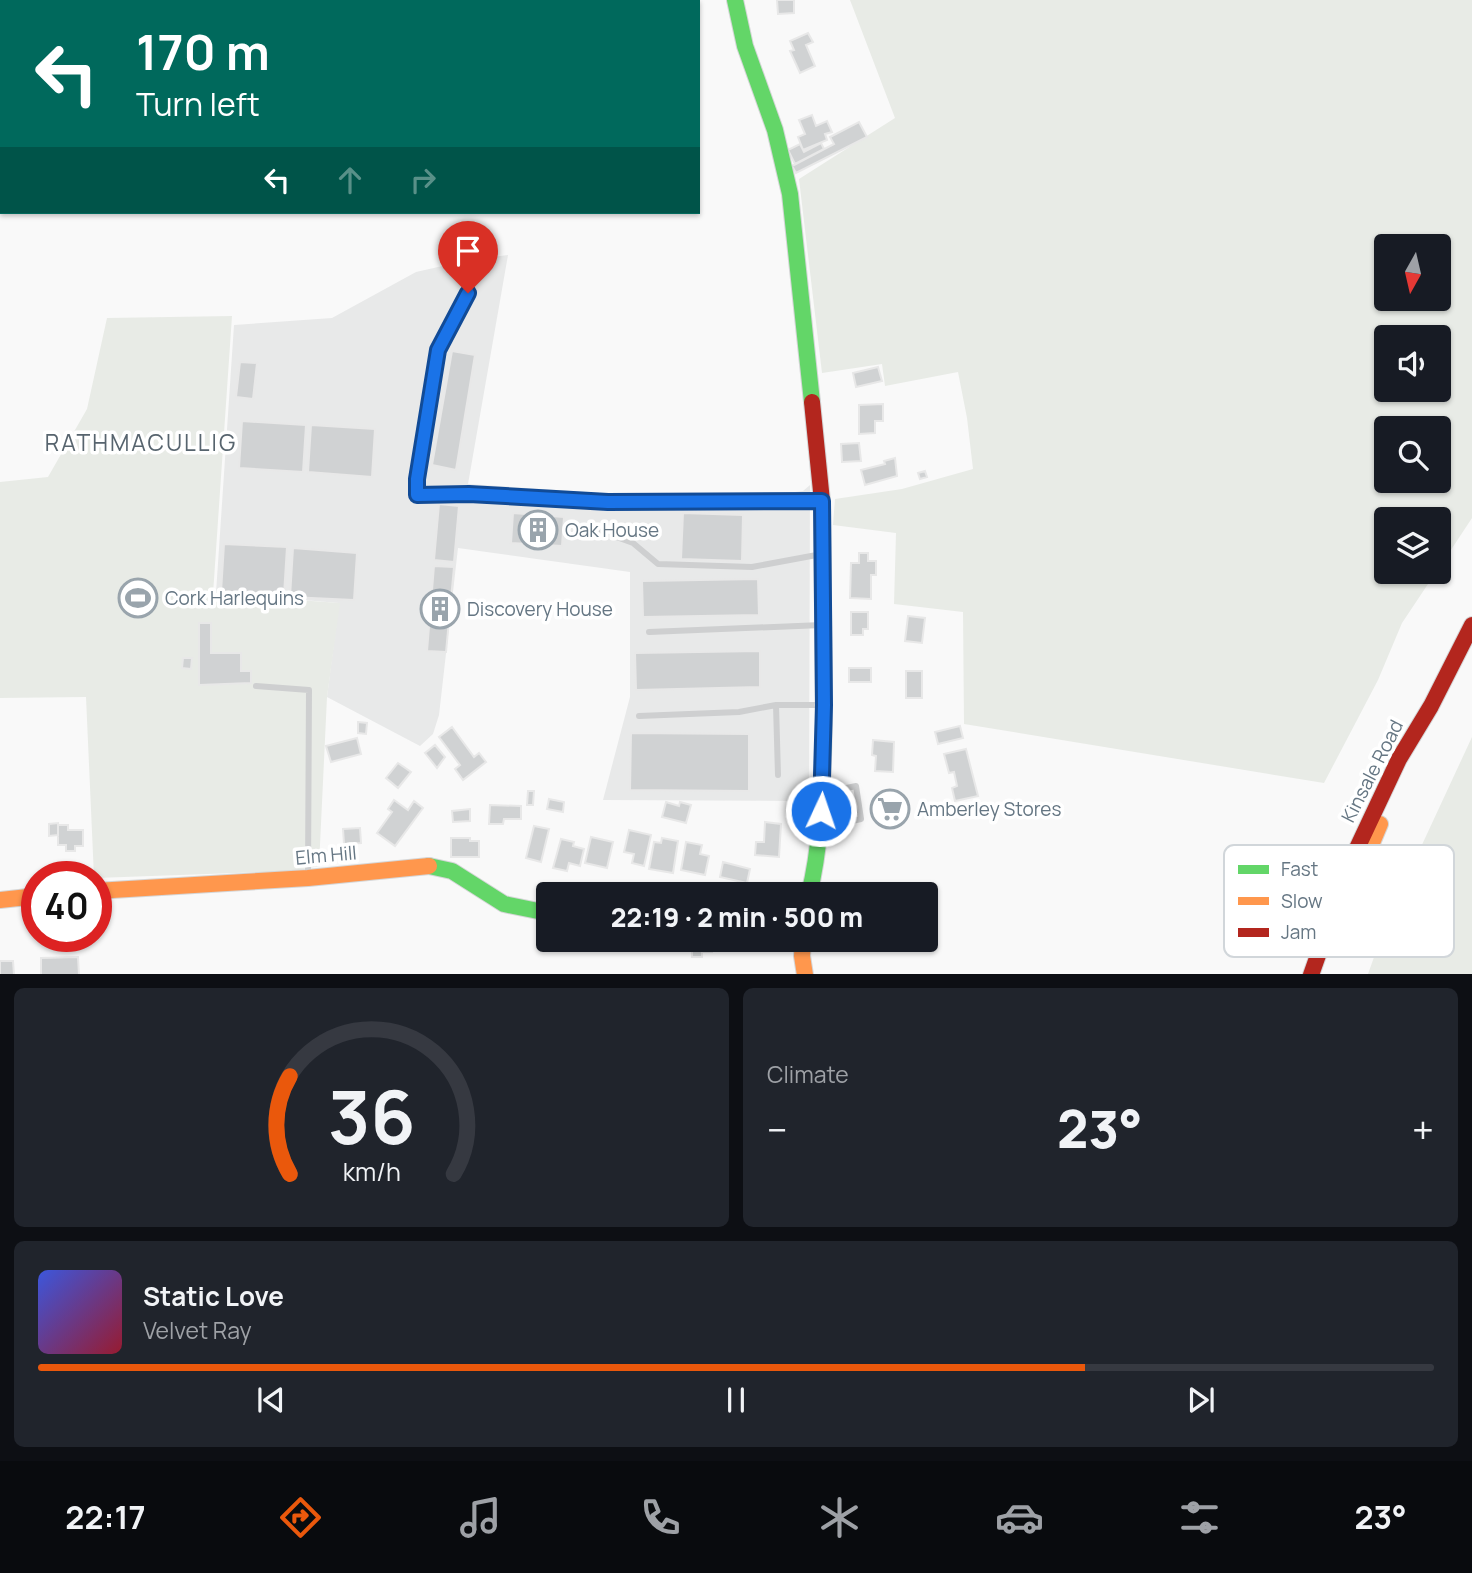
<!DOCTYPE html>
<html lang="en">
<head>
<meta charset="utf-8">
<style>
	:root { --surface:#171b24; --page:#20242c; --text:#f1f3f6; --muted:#9ea1a6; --line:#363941; --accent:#ea580c }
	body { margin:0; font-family:Manrope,sans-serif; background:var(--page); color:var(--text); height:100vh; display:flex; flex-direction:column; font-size:26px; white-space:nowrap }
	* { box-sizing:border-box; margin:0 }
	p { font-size:23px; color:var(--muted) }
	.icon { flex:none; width:38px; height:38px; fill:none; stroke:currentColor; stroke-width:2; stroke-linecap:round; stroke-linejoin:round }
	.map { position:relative; height:974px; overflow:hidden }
	.details { display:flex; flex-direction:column; gap:14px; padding:14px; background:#0d0f14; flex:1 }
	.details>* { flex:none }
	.banner { position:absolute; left:0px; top:0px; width:700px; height:214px; box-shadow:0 2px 5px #0004; background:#00695c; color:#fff; overflow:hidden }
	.needle { width:46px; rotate:188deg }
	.tools { position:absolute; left:1374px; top:234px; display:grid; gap:14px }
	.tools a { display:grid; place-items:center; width:77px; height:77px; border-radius:7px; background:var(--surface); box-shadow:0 2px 5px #0004; font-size:35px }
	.speed { position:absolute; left:21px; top:861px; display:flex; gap:14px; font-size:35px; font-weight:700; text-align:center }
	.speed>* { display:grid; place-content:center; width:91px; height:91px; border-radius:50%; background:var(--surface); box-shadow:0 2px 5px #0004; line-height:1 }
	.speed .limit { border:10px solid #d22; background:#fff; color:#111 }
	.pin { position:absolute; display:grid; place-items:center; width:60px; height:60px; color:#fff; margin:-72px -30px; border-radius:50% 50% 50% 0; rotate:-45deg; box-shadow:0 0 7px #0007 }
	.pin .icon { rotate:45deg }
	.me { position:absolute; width:77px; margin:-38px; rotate:3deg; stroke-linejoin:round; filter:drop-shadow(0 0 5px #0008) }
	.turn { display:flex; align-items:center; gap:24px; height:147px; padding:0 21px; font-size:32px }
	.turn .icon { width:91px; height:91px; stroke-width:2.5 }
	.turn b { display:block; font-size:49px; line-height:60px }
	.lanes { display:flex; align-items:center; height:66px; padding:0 21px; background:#0003; justify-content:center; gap:35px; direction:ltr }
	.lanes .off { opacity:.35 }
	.big { font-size:52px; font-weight:800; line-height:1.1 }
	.details .widget { flex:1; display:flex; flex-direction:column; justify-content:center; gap:10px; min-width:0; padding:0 24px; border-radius:10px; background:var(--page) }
	.details .dial { align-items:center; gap:0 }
	.dial svg { height:182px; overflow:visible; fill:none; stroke:var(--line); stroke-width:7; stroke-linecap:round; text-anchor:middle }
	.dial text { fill:var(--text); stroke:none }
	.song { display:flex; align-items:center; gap:21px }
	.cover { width:84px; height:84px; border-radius:10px; background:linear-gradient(135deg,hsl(230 70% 55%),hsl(350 70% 35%)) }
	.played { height:7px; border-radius:4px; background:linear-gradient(90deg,var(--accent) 75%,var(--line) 75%) }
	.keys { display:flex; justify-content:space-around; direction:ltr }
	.heat { display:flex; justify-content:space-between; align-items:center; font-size:38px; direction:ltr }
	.details .tiles { flex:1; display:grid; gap:14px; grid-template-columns:1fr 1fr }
	.widget:last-child { grid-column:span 2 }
	.trip { position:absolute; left:536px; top:882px; width:402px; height:70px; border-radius:7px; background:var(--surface); box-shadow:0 2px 5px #0004; font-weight:800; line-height:70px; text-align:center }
	.dock { display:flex; height:112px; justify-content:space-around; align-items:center; background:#090b0e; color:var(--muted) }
	.dock .icon { width:49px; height:49px }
	.dock .current { color:var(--accent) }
	.dock b { font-size:32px; color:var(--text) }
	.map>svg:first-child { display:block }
</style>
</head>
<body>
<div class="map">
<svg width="1472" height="975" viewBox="0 0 1472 975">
	<rect width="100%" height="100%" fill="#f9f9f9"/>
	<path fill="#e8e9e9" d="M508,255l-40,229 162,11 165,-3 8,-1 7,-6 -1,316 -206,-1 27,-103v-125l-172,-24 -19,167 -6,19 -13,12 -93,-49 12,-94 -123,-10 18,-268 98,-7 84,-46 53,-12z"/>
	<path fill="#e8ebe6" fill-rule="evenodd" d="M850,0h622v518l-33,50 -1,-48h-52v52h50l-34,51 -24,57 -54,103 -360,-59 -1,-112 -69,-8 2,-71 -63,-8 2,-26 67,-10 71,-20 -6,-51 -9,-46 -73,14 -3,-22 -60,9 -23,-194 96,-61zM1386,247h52v52h-52zM1386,338h52v52h-52zM1386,429h52v52h-52z
		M232,316l-19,278 127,9 -13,94 -8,169 -25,5 -198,7 -2,-1 -8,-180 -86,1v-216l48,-5 39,-68 20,-91z
		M1472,737v237h-104l20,-56z"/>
	<path fill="#d0d2d3" stroke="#e8e8e8" stroke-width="2" d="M414,0h40v2h-40z
		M777,0h17v13l-16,1z
		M808,33l5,9 -7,3 9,21 -15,7 -10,-22 4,-1 -4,-9z
		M812,115l4,11 11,-5 5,11 -7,2 2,6 -24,10 -5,-13 7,-3 -6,-14z
		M859,122l8,15 -71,36 -4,-7 42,-22 -4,-7z
		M821,143l3,6 -29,15 -7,-14 12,-6 4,8z
		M452,351l23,4 -19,115 -24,-5z
		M240,362l17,1 -4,36 -17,-2z
		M878,367l4,14 -26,6 -3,-14z
		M883,404v17h-8v12l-16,1v-29z
		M242,421l64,4 -3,47 -64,-4z
		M311,425l64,4 -3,48 -64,-5z
		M859,443l2,18 -19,1 -1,-18z
		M895,458l2,18 -32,9 -4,-15 24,-6 -1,-3z
		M925,471l2,6 -7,2 -2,-6z
		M439,504l20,2 -5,56 -20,-2z
		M513,513l51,4 -2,29 -51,-3z
		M683,513l60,2 -1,46 -61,-2z
		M224,544l63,3 -3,48 -63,-3z
		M293,548l64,5 -3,47 -64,-3z
		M859,553h9v8h8v14h-5v24l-21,-1 1,-35h8z
		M434,566l20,1 -8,85 -19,-1z
		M758,579l1,36 -116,2 -1,-36z
		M851,612h17v17h-5v6h-12z
		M908,616l17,2 -3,25 -17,-2z
		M199,623h12v30h30v18h10v12l-52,2z
		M760,651v36l-124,3 -1,-37z
		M183,658h9l-1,11 -9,-1z
		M849,668h22v14h-22z
		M906,671h16v27h-16z
		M358,722l9,1 -1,11 -8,-1z
		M960,726l3,12 -25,6 -3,-12z
		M452,727l22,30 5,-4 7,9 -23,18 -8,-11 5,-4 -21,-28z
		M631,733l118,1v57l-119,-1z
		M357,738l4,16 -30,8 -5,-16z
		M873,740l21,2 -1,30 -18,-1 1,-15 -4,-1z
		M435,745l10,12 -8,11 -12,-15z
		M966,749l12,47 -23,5 -3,-13 5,-2 -3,-14 -5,1 -5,-19z
		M398,763l13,9 -13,16 -12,-10z
		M528,791h6l-1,14h-6z
		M899,794l6,24 -25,6 -6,-24z
		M549,799l15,3 -1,10 -16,-3z
		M394,800l14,10 6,-9 9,7 -28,38 -18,-13 15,-21 -4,-3z
		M666,802l13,4 1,-4 11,3 -5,18 -24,-6z
		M490,805l31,1v13h-17l-1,5h-14z
		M470,809v12l-17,1 -1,-11z
		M765,822l16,2 -2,33 -24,-2 1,-13h8z
		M58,823v12l-9,1v-12z
		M58,825h10v5h15v16h-8v5h-9v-6h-8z
		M534,826l15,3 -8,33 -15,-4z
		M360,828l1,15 -17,1 -1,-15z
		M629,830l22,5 -7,31 -12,-3 2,-9 -10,-2z
		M591,837l22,5 -6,26 -22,-5z
		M451,838h19v3h9v16h-28z
		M662,838l16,3 -5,32 -24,-4 5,-27 7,1z
		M561,839l13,3 -1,4 11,3 -4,17 -11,-3 -2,8 -14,-3z
		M686,842l16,3 -2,9 9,2 -4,19 -24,-5z
		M723,862l27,7 -3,14 -27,-6z
		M676,940h48v5h-12v7h-10v5h-10v-11h-16z
		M78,957l1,18h-38v-17z
		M0,961h13l1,14h-14z"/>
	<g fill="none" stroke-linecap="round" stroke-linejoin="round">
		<defs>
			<path id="fast" d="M735,0l10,46 30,84 15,64 22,208
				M429,866l23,5 52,33 44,9
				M809,894c14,-55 13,-115 15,-171"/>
			<path id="slow" d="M96,891l212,-13 121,-12
				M0,900l37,-4
				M1345,907l35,-83
				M803,940l-1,16 3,19"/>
			<path id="jam" d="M812,402l10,99 2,222
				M1311,975l41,-116 47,-100 32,-53 41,-81"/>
		</defs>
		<use href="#fast" stroke="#d5d6d7" stroke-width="18"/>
		<use href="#slow" stroke="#d5d6d7" stroke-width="18"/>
		<use href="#jam" stroke="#d5d6d7" stroke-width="18"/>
		<path stroke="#cecfd0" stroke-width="6" d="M478,274l-40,76 -21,129v15h52l139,8 212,-1
			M576,530l24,1 33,12 25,21 94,3 70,-13
			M649,632l173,-7
			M256,686l53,4 -1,186
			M639,716l100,-4 37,-7
			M778,775l-2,-70h47
			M820,828l41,-9 -5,-33 -33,7"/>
		<use href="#fast" stroke="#63d668" stroke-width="16"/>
		<use href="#slow" stroke="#ff974d" stroke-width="16"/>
		<use href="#jam" stroke="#b3261e" stroke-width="16"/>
	</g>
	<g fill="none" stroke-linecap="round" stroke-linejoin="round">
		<defs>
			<path id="route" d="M468,293l-30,57 -21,129v16l52,-1 139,8 214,-1 2,204 -3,106"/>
		</defs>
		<use href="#route" stroke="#114b97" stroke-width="18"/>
		<use href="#route" stroke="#1a73e8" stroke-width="12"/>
	</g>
	<defs>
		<symbol id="building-ring" viewBox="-11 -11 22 22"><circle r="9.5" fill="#fff" stroke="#99a4ac" stroke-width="1.5"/><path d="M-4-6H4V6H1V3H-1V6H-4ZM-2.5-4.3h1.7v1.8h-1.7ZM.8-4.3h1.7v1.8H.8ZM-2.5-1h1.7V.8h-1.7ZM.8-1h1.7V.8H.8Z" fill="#99a4ac"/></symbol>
		<symbol id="stadium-ring" viewBox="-11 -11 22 22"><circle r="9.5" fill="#fff" stroke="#99a4ac" stroke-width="1.5"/><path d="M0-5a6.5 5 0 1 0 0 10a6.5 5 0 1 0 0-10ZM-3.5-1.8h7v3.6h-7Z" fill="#99a4ac"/></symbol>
		<symbol id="supermarket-ring" viewBox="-11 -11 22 22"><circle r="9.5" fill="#fff" stroke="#99a4ac" stroke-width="1.5"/><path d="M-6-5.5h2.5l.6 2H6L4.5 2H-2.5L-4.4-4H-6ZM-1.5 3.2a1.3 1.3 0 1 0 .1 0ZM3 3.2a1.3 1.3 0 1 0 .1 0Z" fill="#99a4ac"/></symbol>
	</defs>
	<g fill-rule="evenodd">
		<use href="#building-ring" x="516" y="508" width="44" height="44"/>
		<use href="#stadium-ring" x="116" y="576" width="44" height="44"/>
		<use href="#building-ring" x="418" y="587" width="44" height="44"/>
		<use href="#supermarket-ring" x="868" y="787" width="44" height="44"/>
	</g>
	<g text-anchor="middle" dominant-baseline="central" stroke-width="7" stroke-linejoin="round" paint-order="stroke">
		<g font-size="19" fill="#657683" stroke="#fff" text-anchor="start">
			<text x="565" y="530">Oak House</text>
			<text x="165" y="598">Cork Harlequins</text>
			<text x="467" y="609">Discovery House</text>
			<text x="917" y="809">Amberley Stores</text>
		</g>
		<g font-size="19" fill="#657683" stroke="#fff">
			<text transform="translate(1372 771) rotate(-63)">Kinsale Road</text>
			<text transform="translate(326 855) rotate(-5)">Elm Hill</text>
		</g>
		<g font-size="23" letter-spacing="2" fill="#57646e" stroke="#fff">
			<text x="141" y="442">RATHMACULLIG</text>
		</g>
	</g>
	<rect x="1224" y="845" width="230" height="112" rx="10" fill="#fff" stroke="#d1d6da" stroke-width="2"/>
	<rect x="1238" y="865" width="31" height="9" fill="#63d668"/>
	<rect x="1238" y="897" width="31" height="8" fill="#ff974d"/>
	<rect x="1238" y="928" width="31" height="9" fill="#b3261e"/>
	<g font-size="19" fill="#657683">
		<text x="1281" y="876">Fast</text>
		<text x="1281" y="908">Slow</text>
		<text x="1281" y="939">Jam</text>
	</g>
</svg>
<div class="tools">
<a><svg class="needle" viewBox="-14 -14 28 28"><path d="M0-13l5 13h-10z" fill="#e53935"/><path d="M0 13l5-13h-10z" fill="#9ea1a6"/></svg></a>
<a><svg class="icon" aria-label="sound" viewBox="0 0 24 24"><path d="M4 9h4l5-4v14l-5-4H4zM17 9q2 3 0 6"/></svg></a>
<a><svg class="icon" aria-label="search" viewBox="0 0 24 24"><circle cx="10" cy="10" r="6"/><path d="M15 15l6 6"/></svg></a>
<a><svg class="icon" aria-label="layers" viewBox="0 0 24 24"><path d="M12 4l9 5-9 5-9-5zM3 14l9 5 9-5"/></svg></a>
</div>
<div class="speed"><div class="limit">40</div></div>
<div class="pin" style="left:468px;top:293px;background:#d93025"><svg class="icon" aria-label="arrive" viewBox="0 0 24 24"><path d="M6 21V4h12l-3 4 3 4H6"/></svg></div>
<svg class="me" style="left:821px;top:811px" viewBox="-20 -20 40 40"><circle r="17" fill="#1a73e8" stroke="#fff" stroke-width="3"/><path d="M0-11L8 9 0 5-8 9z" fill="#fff"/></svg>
<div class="trip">22:19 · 2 min · 500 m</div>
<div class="banner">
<div class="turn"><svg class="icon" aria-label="left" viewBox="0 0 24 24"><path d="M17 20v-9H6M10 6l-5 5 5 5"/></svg><div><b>170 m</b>Turn left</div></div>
<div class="lanes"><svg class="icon" aria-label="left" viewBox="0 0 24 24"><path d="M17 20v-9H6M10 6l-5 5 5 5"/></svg><svg class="icon off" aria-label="ahead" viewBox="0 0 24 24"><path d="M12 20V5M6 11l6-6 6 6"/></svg><svg class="icon off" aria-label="right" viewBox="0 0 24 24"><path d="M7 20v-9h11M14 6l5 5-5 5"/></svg></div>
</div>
</div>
<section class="details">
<div class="tiles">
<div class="widget dial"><svg viewBox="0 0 100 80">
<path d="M14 69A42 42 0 1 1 86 69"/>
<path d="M14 69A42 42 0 0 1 14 26" stroke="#ea580c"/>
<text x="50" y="56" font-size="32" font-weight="700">36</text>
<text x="50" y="72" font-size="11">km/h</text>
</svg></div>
<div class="widget"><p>Climate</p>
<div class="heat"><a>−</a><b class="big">23°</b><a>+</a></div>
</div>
<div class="widget">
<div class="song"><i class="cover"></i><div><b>Static Love</b><p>Velvet Ray</p></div></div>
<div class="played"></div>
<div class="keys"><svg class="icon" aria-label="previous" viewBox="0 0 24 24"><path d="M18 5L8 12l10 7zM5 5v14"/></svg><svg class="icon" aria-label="pause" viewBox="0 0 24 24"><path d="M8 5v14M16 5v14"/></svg><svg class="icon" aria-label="next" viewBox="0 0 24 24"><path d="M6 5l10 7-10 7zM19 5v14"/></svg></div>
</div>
</div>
</section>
<nav class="dock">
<b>22:17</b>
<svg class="icon current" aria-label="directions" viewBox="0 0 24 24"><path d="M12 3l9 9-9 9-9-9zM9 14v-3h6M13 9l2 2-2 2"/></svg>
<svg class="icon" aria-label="music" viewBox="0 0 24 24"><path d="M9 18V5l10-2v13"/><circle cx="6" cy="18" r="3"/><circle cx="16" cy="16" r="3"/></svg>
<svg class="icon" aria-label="phone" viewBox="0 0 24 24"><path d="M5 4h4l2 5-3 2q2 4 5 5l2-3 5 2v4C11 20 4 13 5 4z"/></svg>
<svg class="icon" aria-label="climate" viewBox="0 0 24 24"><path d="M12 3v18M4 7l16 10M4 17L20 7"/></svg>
<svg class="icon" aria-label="car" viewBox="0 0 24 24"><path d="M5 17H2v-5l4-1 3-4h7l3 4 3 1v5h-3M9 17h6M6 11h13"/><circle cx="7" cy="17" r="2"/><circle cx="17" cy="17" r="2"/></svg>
<svg class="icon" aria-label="filters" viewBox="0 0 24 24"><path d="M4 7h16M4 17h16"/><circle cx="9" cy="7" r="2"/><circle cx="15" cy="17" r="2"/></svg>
<b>23°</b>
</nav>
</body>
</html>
